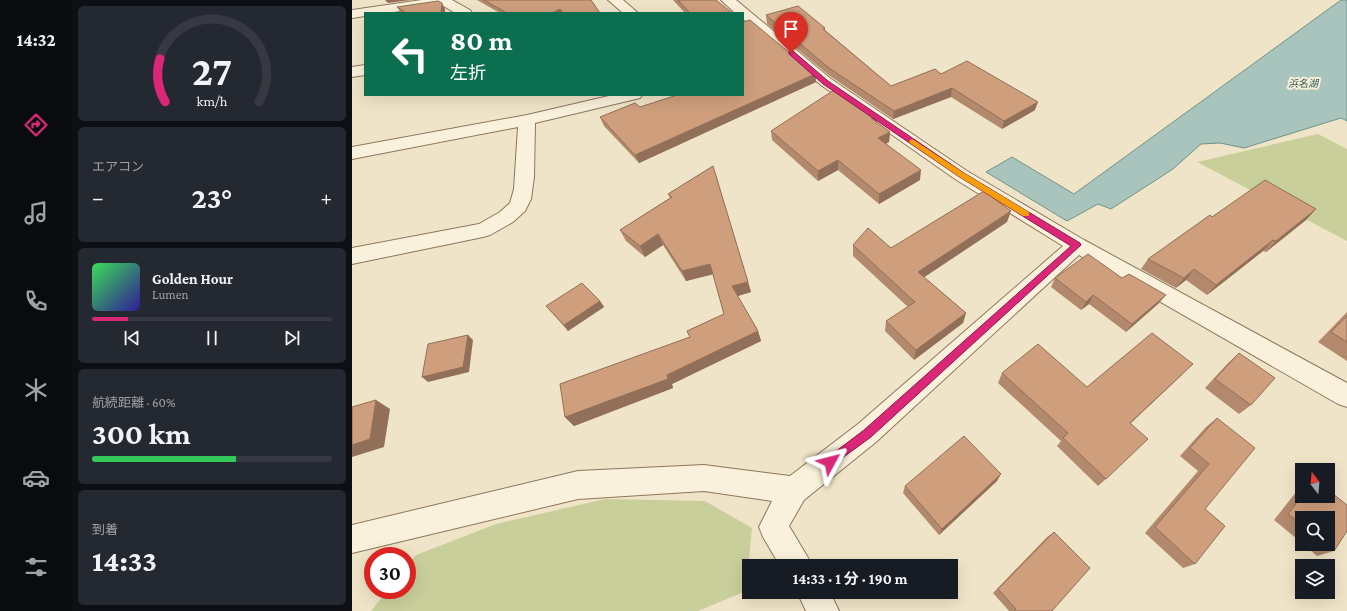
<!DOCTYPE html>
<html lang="ja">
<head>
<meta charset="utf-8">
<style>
	:root { --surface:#171b24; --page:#242831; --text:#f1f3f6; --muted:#9ea1a6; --line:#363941; --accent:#db2777 }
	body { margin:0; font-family:"Crimson Pro","Noto Sans JP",serif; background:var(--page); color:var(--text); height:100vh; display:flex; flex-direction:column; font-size:15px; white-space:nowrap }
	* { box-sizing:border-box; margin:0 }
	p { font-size:13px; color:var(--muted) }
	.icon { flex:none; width:22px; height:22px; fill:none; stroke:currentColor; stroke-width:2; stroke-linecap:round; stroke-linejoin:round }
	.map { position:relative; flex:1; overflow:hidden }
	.drawer { display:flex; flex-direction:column; gap:6px; padding:6px; background:#0d0f14; width:280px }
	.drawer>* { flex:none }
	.guide { position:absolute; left:12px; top:12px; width:380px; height:84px; border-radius:0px; box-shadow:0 4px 16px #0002; background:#0b6e4f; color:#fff; overflow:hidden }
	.needle { width:26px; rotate:344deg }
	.tools { position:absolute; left:943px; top:463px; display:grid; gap:8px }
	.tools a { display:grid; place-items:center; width:40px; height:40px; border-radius:0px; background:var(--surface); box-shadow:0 4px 16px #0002; font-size:20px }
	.speed { position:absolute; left:12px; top:547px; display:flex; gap:8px; font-size:20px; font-weight:700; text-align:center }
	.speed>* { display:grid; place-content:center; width:52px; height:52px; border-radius:50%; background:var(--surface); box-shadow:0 4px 16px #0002; line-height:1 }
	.speed .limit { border:6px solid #d22; background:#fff; color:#111 }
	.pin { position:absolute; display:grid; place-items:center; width:34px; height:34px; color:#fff; margin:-41px -17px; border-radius:50% 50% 50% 0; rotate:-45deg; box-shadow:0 0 4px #0007 }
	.pin .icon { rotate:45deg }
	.me { position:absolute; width:44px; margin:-22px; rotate:52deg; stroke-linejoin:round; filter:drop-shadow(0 0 3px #0008) }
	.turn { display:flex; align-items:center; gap:14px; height:84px; padding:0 20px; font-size:18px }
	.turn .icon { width:52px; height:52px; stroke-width:2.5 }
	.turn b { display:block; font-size:28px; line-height:34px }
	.big { font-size:30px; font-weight:700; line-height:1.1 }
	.drawer .tile { flex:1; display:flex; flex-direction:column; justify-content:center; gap:6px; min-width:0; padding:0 14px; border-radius:6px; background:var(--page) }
	.drawer .dial { align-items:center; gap:0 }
	.dial svg { height:104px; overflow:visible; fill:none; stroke:var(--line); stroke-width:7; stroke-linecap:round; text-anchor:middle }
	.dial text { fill:var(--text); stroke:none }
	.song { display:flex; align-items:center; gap:12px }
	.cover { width:48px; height:48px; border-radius:6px; background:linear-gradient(135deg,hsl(130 70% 55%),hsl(250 70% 35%)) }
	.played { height:4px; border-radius:2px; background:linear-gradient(90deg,var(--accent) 15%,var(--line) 15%) }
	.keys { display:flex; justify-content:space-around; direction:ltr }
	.heat { display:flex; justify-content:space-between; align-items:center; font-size:22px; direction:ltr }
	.charge { height:6px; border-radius:3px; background:linear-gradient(90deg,#34c759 60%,var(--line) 0) }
	.trip { position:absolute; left:390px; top:559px; width:216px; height:40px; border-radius:0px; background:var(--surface); box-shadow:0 4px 16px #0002; font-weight:700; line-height:40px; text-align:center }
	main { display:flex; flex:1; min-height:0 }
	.menu { display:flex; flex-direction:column; width:72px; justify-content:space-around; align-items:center; background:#090b0e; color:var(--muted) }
	.menu .icon { width:28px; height:28px }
	.menu .current { color:var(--accent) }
	.menu b { font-size:18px; color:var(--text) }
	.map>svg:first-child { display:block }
</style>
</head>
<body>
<main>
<nav class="menu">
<b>14:32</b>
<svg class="icon current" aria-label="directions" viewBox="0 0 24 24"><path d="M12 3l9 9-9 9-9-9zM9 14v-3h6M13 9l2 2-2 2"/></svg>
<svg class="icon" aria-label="music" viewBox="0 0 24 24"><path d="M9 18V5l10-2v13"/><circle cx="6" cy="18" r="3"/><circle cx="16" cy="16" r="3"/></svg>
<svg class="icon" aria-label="phone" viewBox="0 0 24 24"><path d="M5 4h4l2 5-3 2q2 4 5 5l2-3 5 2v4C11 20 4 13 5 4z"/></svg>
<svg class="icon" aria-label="climate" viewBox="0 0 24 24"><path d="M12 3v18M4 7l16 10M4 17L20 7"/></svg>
<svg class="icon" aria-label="car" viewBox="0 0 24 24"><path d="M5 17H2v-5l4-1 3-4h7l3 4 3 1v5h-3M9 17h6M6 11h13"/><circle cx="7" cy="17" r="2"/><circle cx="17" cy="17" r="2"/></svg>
<svg class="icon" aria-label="filters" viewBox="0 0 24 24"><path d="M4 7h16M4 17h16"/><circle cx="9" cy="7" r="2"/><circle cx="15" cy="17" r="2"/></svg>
</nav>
<section class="drawer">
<div class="tile dial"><svg viewBox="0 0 100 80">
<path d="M14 69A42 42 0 1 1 86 69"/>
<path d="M14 69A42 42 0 0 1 10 36" stroke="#db2777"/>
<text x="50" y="56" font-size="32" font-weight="700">27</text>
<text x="50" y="72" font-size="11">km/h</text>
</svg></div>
<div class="tile"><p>エアコン</p>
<div class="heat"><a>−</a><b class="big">23°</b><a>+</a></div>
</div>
<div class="tile">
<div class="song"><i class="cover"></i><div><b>Golden Hour</b><p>Lumen</p></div></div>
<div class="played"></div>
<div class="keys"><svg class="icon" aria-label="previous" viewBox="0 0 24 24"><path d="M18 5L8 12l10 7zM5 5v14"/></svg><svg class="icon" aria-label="pause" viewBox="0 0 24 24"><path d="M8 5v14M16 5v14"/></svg><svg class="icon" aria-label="next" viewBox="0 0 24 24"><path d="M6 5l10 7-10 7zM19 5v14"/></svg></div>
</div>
<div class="tile"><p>航続距離 · 60%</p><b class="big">300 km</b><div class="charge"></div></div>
<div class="tile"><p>到着</p><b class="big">14:33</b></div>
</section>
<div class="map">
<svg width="995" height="611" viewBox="0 0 995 611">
	<rect width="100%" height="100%" fill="#f0e4c8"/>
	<path fill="#c9cf9b" d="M966,134l29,15v92l-150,-79z
		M253,499l100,2 47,27 -6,63 -48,20h-327l17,-21h19v-24l9,-11 80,-31z"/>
	<path fill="#a9c4bc" stroke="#6f938a" d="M989,0h6v121l-6,-3 -97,30 -24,-5 -19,1 -28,25 -62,40 -13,-5 -31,17 -81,-49 26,-15 62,37z"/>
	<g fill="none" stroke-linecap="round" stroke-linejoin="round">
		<defs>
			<path id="minor" d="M70,0h30l18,10 2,3h-17l-13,-8 -55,8h-22v3l-13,2v-8z
				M256,0h15l15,13h-15z
				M369,0h15l95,79 136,92 117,69 263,143v24l-9,-3 -259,-149 -203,187 -72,58 -15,26 18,30 5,10h-32l-17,-29 -4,-10 13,-26 -68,-10 -126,8 -226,54v-28l226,-54 126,-6 86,11 68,-52 205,-178 -108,-67 -134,-94 -78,-66v-6h-8z
				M13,65v10l-13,2v-10z
				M261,95h29l-2,3 -105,25 -1,54 -3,22 -6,12 -12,11 -23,13 -7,2 -131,27v-16l127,-24 21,-12 10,-9 4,-14 4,-62 -166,32v-12l175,-32z
				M445,592h33l9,19h-33z"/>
		</defs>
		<use href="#minor" stroke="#8d765c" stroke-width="2"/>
		<use href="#minor" fill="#faf1dc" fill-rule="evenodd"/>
	</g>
	<path fill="#b2896c" d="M125,0h114l9,13h-100z
		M321,0h43l16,13h-47z
		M45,7l48,2v4h-44z
		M414,15l59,13v2l66,56 50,-12 94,36 -33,19 -51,-32 -58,22 -63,-43 -63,-52z
		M463,74l1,8 -177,81 -35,-37 -4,-9 40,-10z
		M525,116v6l13,10 -1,10 -3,2 34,36 -41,24 -41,-34 -20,11 -46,-41 -1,-9z
		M361,166l38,126 -14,4 21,35 3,10 -89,43 1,4 -99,38 -9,-9 125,-80 -3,-6 37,-17 -11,-40 -27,7 -23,-36 -18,12 -19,-16 -6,-11 50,-32 -2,-4z
		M964,209l-10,11 -40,32 -3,-1 -56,44 -21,-15 -10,8 -35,-19 7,-10 64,-42z
		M655,222l-83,55 42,36 -3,10 -49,37 -29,-29 1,-10 22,-14 -55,-51v-11l38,3z
		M703,278h67l37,25 -33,29 -37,-28 -8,6 -30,-23z
		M248,301l4,6 -36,24 -22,-25z
		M995,312v49l-29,-19z
		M887,353l12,52 -12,9 -34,-26 23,-25z
		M650,373l85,14 96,-13 -53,50 -24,55 -8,7 -41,-40 4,-5 -63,-58z
		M865,418l-12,91 -10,55 -12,4 -38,-35 53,-62 -18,-15 26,-29z
		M645,481l-58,54 -36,-42 2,-7z
		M950,486v10l32,55 -17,5 -14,-12h25l-26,-26v25l-28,-23 26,-33z
		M702,532l-2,79h-43l-16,-18 54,-56z"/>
	<path fill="#916f58" d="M33,0h26l-23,3z
		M90,3l3,6v4h-4z
		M208,9l2,4h-10z
		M463,74l1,8 -177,81 -4,-8z
		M600,88l-1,9 -58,22 1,-8z
		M686,102l-3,8 -33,19 2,-8z
		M525,116v10l-6,-8z
		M538,132l-1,10 -11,6v-10z
		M486,160v10l-20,11v-10z
		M569,170l-1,10 -41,24v-10z
		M964,209l-10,11 -40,32 10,-11z
		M659,211l-4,11 -90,60 1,-10z
		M306,234l5,11 -18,12 -5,-11z
		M921,240l-10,11 -56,44 9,-10z
		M358,264l4,10 -28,7 -4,-10z
		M842,269l-8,11 -10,8 8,-10z
		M396,282l3,10 -16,5 -3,-11z
		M741,295l-4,9 -8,6 5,-8z
		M814,295l-7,8 -33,29 6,-8z
		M248,301l4,6 -36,24 -4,-6z
		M614,313l-3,10 -49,37 2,-10z
		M406,331l3,10 -89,43 1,4 -99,38 -9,-9 102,-42z
		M116,335l5,5 -4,32 -41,10 -6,-5z
		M24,400l14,9 -6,38 -32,10v-12z
		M649,474l-4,7 -58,54 3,-6z"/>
	<path fill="#cf9f7d" stroke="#916f58" d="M132,0h107l9,13h-37l-3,-4 -8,4h-45z
		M326,0h38l16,13h-42z
		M86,1l4,2 -1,10h-35l-9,-6z
		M446,6l27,22 -2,1 68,57 44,-17 6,5 26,-13 71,41 -34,19 -52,-33 -58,23 -65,-43 -63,-53z
		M398,20l65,54 -180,81 -35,-38 35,-14 5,4 37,-12h66v-73z
		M485,88l40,28 -6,2 19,14 -12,6 43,32 -42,24 -41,-34 -20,11 -47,-40z
		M361,166l35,116 -16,4 26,45 -91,44 1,4 -103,38 -5,-33 130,-47 -3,-6 37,-17 -14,-50 -28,7 -24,-37 -18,12 -20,-16 52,-33 -4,-3z
		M913,180l51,29 -40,32 -3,-1 -57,45 -22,-16 -10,9 -36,-19 62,-44 2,2z
		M632,191l27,20 -93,61 48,41 -50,37 -30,-29 29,-19 -62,-57 15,-17 23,20z
		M736,254l34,24 7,-4 37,21 -34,29 -39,-29 -7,7 -31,-24z
		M230,283l18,18 -36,24 -18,-19z
		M995,316v26l-16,-10z
		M800,333l41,31 -63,59 18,16 -42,40 -43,-41 5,-5 -66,-60 36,-29 49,43z
		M116,335l-5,32 -41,10 6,-33z
		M887,353l36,25 -24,27 -36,-26z
		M24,400l-6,39 -18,6v-38z
		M865,418l38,30 -50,61 20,17 -30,38 -40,-37 54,-63 -19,-16z
		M612,436l37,38 -59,55 -37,-43z
		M976,490l19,15v26l-13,20 -9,-7h3v-26h-26v7l-14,-11 14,-18h26z
		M702,532l36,36 -38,43h-38l2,-2 -18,-20z"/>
	<path fill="#db2777" stroke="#8e194d" d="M437,51h4l35,30 136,92 116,70 1,2 -210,192 -41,30 -3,-1 -2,-4 2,-4 37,-28 207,-184 -113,-70 -135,-92 -34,-30z"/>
	<path fill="#f59e0b" d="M560,139l52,34 65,39v4h-6l-65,-40 -48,-33 -1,-2z"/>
	<g text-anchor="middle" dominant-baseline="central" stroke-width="4" stroke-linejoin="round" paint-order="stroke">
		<g font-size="10" font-style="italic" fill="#2f5d5a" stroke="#f7eed8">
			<text x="951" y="83">浜名湖</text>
		</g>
	</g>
</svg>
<div class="tools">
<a><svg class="needle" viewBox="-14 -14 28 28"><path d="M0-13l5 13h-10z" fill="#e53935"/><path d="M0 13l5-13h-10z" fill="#9ea1a6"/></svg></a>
<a><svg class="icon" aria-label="search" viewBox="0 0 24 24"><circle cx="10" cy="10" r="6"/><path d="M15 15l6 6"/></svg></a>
<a><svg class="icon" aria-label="layers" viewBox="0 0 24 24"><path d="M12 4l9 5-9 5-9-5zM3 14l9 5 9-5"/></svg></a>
</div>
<div class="speed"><div class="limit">30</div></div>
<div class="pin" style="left:439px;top:53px;background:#d93025"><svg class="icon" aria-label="arrive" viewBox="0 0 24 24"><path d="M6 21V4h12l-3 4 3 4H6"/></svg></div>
<svg class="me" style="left:478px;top:462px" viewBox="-20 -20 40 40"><path d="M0-17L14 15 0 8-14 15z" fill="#db2777" stroke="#fff" stroke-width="4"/></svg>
<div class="trip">14:33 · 1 分 · 190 m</div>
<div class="guide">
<div class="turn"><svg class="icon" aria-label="left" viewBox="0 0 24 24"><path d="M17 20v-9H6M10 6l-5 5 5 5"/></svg><div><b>80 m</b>左折</div></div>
</div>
</div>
</main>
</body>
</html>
